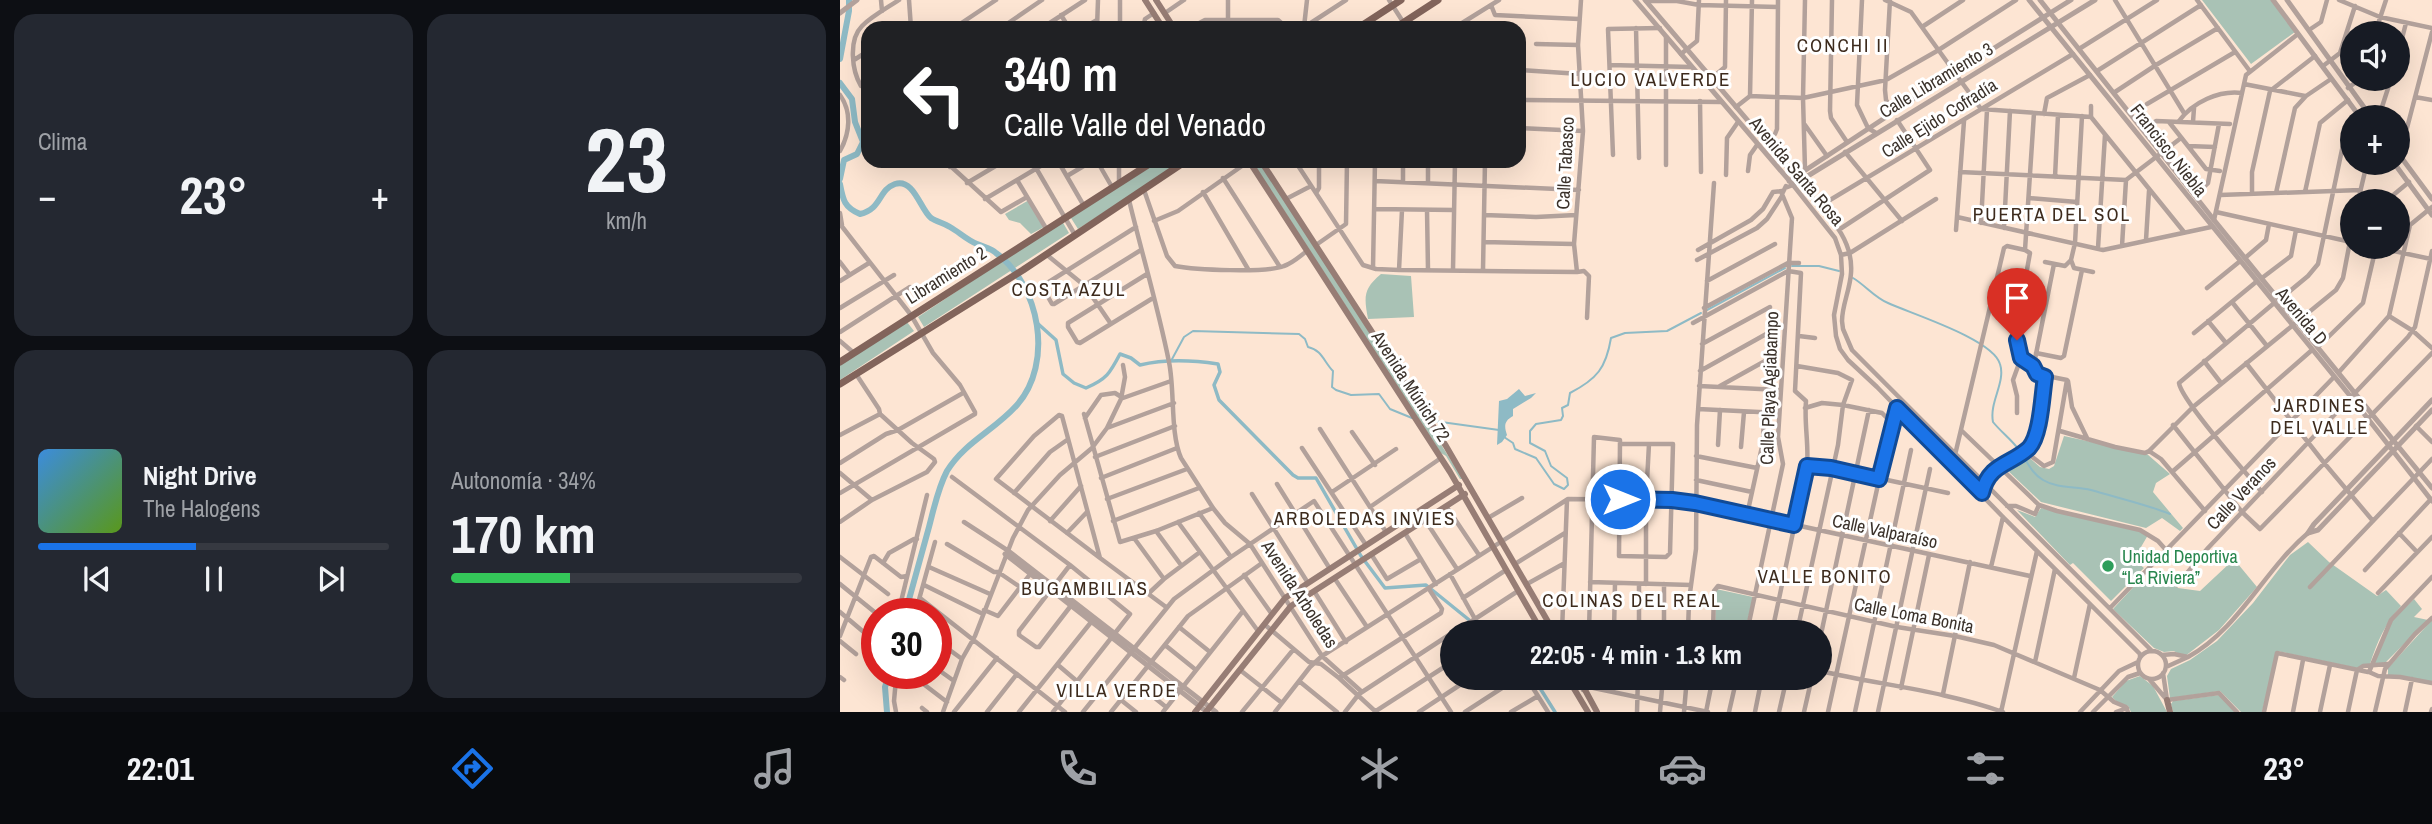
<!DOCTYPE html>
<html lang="es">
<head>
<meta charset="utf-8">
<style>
	:root { --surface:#171b24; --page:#242831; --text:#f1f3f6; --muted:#9ea1a6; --line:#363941; --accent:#1a73e8 }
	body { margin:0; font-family:"Archivo Narrow",sans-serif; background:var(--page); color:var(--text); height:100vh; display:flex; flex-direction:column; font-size:26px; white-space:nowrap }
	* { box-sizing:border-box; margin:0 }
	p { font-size:23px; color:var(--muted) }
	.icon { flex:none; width:38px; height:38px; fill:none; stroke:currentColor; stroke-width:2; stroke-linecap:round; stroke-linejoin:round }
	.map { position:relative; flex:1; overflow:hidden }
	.sheet { display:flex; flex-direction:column; gap:14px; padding:14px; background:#0d0f14; width:840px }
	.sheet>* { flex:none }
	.hud { position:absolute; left:21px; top:21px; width:665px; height:147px; border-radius:21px; box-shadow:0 7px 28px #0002; background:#202124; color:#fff; overflow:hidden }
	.controls { position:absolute; left:1500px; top:21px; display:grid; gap:14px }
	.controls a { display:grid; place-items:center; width:70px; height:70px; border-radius:50%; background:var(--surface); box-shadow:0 7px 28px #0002; font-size:35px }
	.speed { position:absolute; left:21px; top:598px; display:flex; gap:14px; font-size:35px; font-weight:700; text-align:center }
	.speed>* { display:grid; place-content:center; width:91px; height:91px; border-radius:50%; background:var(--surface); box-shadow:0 7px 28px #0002; line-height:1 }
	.speed .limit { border:10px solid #d22; background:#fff; color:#111 }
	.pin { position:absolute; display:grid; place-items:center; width:60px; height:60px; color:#fff; margin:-72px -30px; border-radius:50% 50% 50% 0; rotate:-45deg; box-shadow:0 0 7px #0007 }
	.pin .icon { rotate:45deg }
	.me { position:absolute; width:77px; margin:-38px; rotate:90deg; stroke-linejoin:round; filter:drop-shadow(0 0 5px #0008) }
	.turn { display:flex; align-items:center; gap:24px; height:147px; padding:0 28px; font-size:32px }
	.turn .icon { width:91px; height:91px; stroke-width:2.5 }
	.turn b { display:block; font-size:49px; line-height:60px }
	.big { font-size:52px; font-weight:800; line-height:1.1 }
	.sheet .card { flex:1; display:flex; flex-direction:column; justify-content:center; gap:10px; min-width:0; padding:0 24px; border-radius:21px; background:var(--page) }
	.sheet .dial { align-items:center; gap:0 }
	.dial b { font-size:91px; line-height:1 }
	.song { display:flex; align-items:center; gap:21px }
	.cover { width:84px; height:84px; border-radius:10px; background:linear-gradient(135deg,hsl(210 70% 55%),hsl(90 70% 35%)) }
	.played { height:7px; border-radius:4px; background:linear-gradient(90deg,var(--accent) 45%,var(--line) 45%) }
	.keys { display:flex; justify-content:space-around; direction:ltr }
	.heat { display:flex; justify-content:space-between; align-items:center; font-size:38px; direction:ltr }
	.charge { height:10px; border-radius:5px; background:linear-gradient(90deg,#34c759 34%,var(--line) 0) }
	.sheet .tiles { flex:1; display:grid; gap:14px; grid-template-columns:repeat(2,1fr) }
	.trip { position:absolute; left:600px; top:620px; width:392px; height:70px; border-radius:35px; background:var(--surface); box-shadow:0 7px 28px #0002; font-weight:800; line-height:70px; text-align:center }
	.tab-bar { display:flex; height:112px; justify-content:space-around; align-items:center; background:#090b0e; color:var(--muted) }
	.tab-bar .icon { width:49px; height:49px }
	.tab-bar .active { color:var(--accent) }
	.tab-bar b { font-size:32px; color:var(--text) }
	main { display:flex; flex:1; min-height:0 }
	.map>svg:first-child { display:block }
</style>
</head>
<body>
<main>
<section class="sheet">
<div class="tiles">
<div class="card"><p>Clima</p>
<div class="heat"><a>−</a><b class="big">23°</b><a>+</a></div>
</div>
<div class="card dial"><b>23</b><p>km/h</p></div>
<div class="card">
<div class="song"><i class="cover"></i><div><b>Night Drive</b><p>The Halogens</p></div></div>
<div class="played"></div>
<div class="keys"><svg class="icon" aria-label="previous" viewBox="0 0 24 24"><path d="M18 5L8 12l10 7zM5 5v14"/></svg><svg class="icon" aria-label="pause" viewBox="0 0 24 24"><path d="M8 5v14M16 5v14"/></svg><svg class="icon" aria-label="next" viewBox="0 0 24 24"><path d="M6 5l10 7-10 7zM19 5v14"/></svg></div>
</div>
<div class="card"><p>Autonomía · 34%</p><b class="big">170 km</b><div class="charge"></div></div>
</div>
</section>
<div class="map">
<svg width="1592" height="712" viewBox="0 0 1592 712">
	<rect width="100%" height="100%" fill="#fde5d3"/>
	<path fill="#a9c2b5" d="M1362,0h69l24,32 -44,32z
		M315,161h28l-105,68 -7,-11z
		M412,161h8l203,318h-3l-14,-23 -5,-3z
		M189,200l15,27 -13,7 -11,-11 -11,-3 -4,-6z
		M222,221l7,12 -145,94 -6,-10z
		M541,274l30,2 3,41 -46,2c-4,-22 -5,-30 13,-45z
		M67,322l7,9 -74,49v-15z
		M1224,436l83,18 23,20 -14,9 -3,9 30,36 -3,3 -18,-13 -16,10 -105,-26 -37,-35 21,-13 15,13 9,2 5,-3z
		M1201,508l91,21 16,6 -7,12 -3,16 6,5 -33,33 -38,-38 -3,2 -53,-55 18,7z
		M1468,542l21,20 48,34 9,-6 15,16c-16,18 -24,36 -31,58l-13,4 -80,-17 -15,61h-21l-21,-21 -50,7 -3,-22 4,-7 19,-9 27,-19 36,-38 37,-48z
		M1391,562l7,2 19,23 -38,43 -35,27 -10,-6 -10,1 -10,-4 -41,-39 27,-29 29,6 4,-2 5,4 22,3z
		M876,589l37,8 -8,35h-30z
		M1574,599l8,10 -8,8 14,3 -42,42 -14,4 21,-47z
		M1592,620v62l-44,-7v-7z
		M1300,676l13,10 14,26h-36l-3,-6 -11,-4 -5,-5 14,-16z
		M1379,695l16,17h-62l-2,-8 2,-3z"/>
	<path fill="#8ebac5" d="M679,389l6,7 11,-3 -5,5 -18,11v7c-9,5 -9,10 -6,19l-5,7 -5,3 2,-44 8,-2z"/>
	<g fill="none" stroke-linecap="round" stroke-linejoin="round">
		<path stroke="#8ebac5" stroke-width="2" d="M952,266h27l20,5
			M1013,278c12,7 22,20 35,25 24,11 105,36 112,61 6,18 -11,38 -7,58 8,10 19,18 26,28 8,11 12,23 24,30 15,9 33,6 48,10 27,8 54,14 79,24
			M867,310l78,-42
			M331,361l13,-24 9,-6 106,3 6,5 3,8c14,3 16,15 25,24l-1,16 4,3 15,5 28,-1 11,15 22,9
			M594,421l65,9
			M664,437l9,6 2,6 21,9 18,26 10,5 4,-4 -1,-7 -16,-12 -6,-15 -15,-8v-12l6,-7 25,-4 2,-4 -1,-8 6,-3 2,-12c27,-14 36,-25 41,-55l14,-5 42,-2 34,-18"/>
		<path stroke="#8ebac5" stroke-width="3.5" d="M196,322l20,18 7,34 11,9 12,5c21,-9 24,-15 34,-34l11,4 9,7c25,-6 52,-5 78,-1l2,8 -6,13 5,15 74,75 5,3h18l45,78 24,32 41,-3 58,47
			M693,677l22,35"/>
		<path stroke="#8ebac5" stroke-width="6" d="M0,59l9,-48v-11
			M0,83l12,16 3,23 8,20 -6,12 -13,6 -4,19
			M0,184c3,16 4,23 20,30 22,-5 18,-24 35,-30 19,-6 25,25 36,34 6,4 13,5 19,9 9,5 17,13 27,17 6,3 14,4 19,9 44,32 58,110 21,152 -22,25 -52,37 -70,66 -9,17 -13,37 -18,56 -8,29 -16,58 -24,87
			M47,712l-2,-25 4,-13"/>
		<path stroke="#b2a19b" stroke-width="4.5" d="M41,0l1,11
			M69,0l2,28
			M549,0l18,28
			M741,0l-3,45 5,86 -9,113 3,28 7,-1 5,5 -2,42
			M965,0l-2,98 2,71
			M992,0l-2,111 1,7 16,24
			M1022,0l-5,105 11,23 8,5
			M1045,0l26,12 70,97 110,8 93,115
			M1050,0l-5,90 1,10 8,11
			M1275,0l69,113
			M1357,0l52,70
			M1499,0l41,17 52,11
			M806,1h31l22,4 79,2
			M651,5l4,10 84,4
			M325,13l19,-13
			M221,15l8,13
			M245,27l12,-7
			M464,27l3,-27
			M1082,27l41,-27
			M60,28l11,-5
			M114,28l42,-28
			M161,28l41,-28
			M202,28l43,-28
			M257,28l1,-28
			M280,28v-28
			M303,28l2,-9 9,-6
			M350,28l15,-8h73l9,8
			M388,28v-28
			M463,28l43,-28
			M614,28l45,-28
			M796,28l3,130
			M1469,30l12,-8 6,-22
			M1535,33l11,-33
			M826,37v128
			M696,44l42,1
			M1239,49l78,-49
			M841,54l16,-13 2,-41
			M1558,54l8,-31
			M14,60l14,-9
			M770,65l81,2
			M1483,66l17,-13 15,-47
			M679,70l61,4
			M1257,71l104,-66
			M872,78l13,-11 1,-67
			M28,84l-7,2c-9,-15 -13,-46 1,-60 10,-10 25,-18 37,-26
			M1404,84l61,12
			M1508,88l12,-9
			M1275,92l41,-27 62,-37
			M0,95c12,17 10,38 0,56
			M910,96l53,2 83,-18 51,-29 79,-51
			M1575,97l17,3
			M679,100l203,2
			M860,101l1,71
			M1307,104l88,-52
			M896,107l14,-11 2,-96
			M1204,114l3,-16 43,-23
			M1242,116l-7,127 -4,17 3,8 19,4
			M1251,117v-11
			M1531,117l11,-10 9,-28
			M1339,121c14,-19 40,-31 63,-28
			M1329,122l37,47 14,2
			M1353,122l1,-14
			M965,125l22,31
			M679,128l64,3
			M1303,130l13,-9 74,3
			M1558,138l9,-10 25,-96
			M926,141l9,-7 2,-5 1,-129
			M1348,146l27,1
			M1005,152l57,69
			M773,155l-5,-126 52,-1
			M105,161l56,51 26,-15
			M218,161l26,45
			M257,161l15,26
			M279,161v23
			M455,161l68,104 13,4 23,1 178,2
			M563,161v20
			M110,167l10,-6
			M196,168l39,67
			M908,171l2,-16 7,-10
			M1120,172l166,8 55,-42
			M886,175l1,-37 11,-16
			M227,176l25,-15
			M1215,177l3,-62
			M383,178l57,89
			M177,180l30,50
			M535,181l204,9
			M588,181v-20
			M959,182c22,28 55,52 52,91 -1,17 -9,32 -9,48l1,8 9,21 300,301
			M127,183l37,-22
			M945,188l8,-3 42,53 6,17 1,19 -8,41 2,21 4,13 8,11 29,27 126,130 137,137v4
			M304,190l23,66 8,10c20,4 91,7 109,0 9,-3 16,-10 23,-15
			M363,192l45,77
			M1465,192l15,-69 28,-23
			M476,193l3,-5v-27
			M1436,193l19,-85 11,-12 25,-17
			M1412,194v-22l18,-81 45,-35
			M1355,195l13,-12 11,-59
			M1380,195l140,-5
			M1189,198l48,4
			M145,199l64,-38
			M446,199l25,-13
			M289,200c13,54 29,107 40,162 6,29 1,71 12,96l32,50 12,15 25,21 72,112 40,36
			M1518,201l9,-38
			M1546,201l23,-19
			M980,206l253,-152
			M534,209l80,1
			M587,210l1,60
			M1376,212l135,30
			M0,213l2,12
			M644,215l52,2 40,-2
			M1117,217l146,33 108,-23
			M1374,220l32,-145 52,-41
			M314,221l24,-10 71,-50
			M1141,223l6,-113
			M0,224l71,91 22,38 27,32 15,27v2l-135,79
			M296,227l-92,58 -1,3 9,16h2l87,-54
			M1164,228l6,-117
			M1000,229l90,-59 -33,-50
			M1116,230l8,-109
			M1306,240l3,-49
			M644,242l90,2
			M476,245l30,-21 1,-63
			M1282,246l4,-66
			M1535,247l56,12
			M1258,248l7,-113
			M858,250l53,-30 12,-11 10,-17 9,-1
			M1185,250l9,-137
			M207,255l38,31 26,38
			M1001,255l9,-2 86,-54
			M1405,258l21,-18 3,-16
			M857,260l60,-32 10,-9 15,-23
			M0,262l10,13
			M1205,262l20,4 6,-6
			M533,268l2,-107
			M559,270l3,-60
			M613,270l2,-109
			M643,270l2,-109
			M307,274l-79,49v4l9,15 3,1 73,-45
			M1422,278l29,-22 5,-26
			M0,281l29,-18
			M867,281l68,-37
			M1155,288l26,7
			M1367,288l32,-26
			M1439,300l29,-24 10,-12 26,-124 3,-6 5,-4
			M1392,302l35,44
			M0,308l54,-33
			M864,308l84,-45h11
			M1549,316l24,15 19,17
			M1368,321l18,22
			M853,323l95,-52 13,2 -6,118 11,10c-2,23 3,43 1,65l-35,166
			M0,332l70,-45
			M1354,333l62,-51
			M959,336l16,2
			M0,341l14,12
			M862,344l68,-37
			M1478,347l45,-44 13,-56
			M1196,353l25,5 3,-2 18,-86
			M1181,358l12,8 4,8 30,6 -14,82 -9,4 -13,-10 -3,-7
			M1195,359l19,-95
			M1364,361l17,22
			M1406,363l79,101 48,57
			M957,366l41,7 14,7 -9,25 -5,40 -41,187
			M860,371l68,-38
			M1499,372l50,-56 21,-91 22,-18
			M1228,381l4,26 15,31
			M859,386l82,4
			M880,386l45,-25
			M965,408l17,-5 21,2 39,8 10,10
			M858,409l81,4
			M1177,413v-17l-4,-16 8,-22 -6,-22 15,-83 -5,-3
			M244,414l36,128 36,-11 57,-23
			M245,418l16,-23 14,-2 8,5 48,-17
			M1333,425l69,87 18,17 172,-176
			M1576,426l16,16
			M267,428l67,-25
			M480,429l66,103
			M1122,431l77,74 18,6 83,19 18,11 8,9
			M1220,431l55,16 30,6 4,-2 44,-44 143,-117 7,-12 9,-47
			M512,432l23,33
			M0,435l40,-21
			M878,445l2,-35
			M901,447l3,-35
			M462,448l64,97
			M1309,451l12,8 44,52
			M1115,455l49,-207 3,-2 18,4
			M856,456l61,12
			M255,457l80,-31
			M0,463l46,-29 12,-4 65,-37
			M967,466l24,2 117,25
			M1332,472l140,-122
			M0,473l32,27
			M112,477l118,88 60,49 -77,98
			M261,478l76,-30
			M856,480l56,12
			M437,484l53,85
			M492,492l64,-43
			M1422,492c-15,-18 -81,-92 -83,-109l94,-79
			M174,493l36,-41 17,-12
			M1141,493c8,-29 37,-31 53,-52l11,-64
			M412,494l56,89
			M267,499l80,-30
			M606,506l33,49
			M1167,506h9l19,8 4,-9
			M530,507l71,-49
			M359,513l32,44
			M907,515l16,-73 1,-29
			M648,518l34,-20
			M585,520l32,49
			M210,521l31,-35
			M273,521l86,-33
			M0,522l32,-22 55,-28 8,-10 -1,-3 -22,-16 -32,-29 -1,-5 -23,-35
			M124,522l43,28
			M338,522l80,109
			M316,531l25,34
			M227,533l20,-21
			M565,533l31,51
			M1559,533l18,19
			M294,538l30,41
			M107,544l47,28h4l22,15
			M531,554l16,25 34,-20
			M0,557l48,37
			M260,558l-104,-79 38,-43 25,-21 3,1 38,142 66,49
			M43,563l6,-10 25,-14h3
			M675,564l50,-31
			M230,565l-51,66v4l17,12h3l34,-44
			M89,567l61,27
			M1151,567l12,-50
			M1525,570l66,-71
			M610,574l25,45
			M404,575l27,38
			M1592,577l-41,43 -22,52 9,4 22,1 32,6
			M495,579l32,48
			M750,582l101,3
			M0,584l37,30
			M687,584l36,-20
			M806,584v-84l3,-56
			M84,585l59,29
			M1337,585l31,-37 200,-211 7,-10 17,-76
			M1470,587l122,-128
			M474,591l32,51
			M309,593l15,-14 36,-27
			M1538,593l54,-56
			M80,598l145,114
			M623,598l43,-28
			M701,608l21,-14
			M1270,608l224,-231
			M144,610l14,6 33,-43
			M0,612l26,22 11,-16
			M58,614l29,-119
			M75,614l20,-72
			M424,624l45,38 12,2 18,14 37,34
			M339,627l31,25
			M615,632l63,-41
			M722,632l5,-132
			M749,632l5,-195 26,3 -1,116 47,1 4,-4 3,-109h-53
			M774,632l1,-49
			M799,632v-48
			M824,632v-48
			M848,632l1,-32 7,-51 1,-124 17,-242
			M873,632l1,-41 4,-5 179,41 58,9 39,9 106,45 14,12 12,5 2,5
			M907,632l36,-168 -5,-27 14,-219 -10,-24 4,-8
			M0,636l31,-79 3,-1 27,21 6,-1
			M980,639l49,-229
			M96,640l26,19
			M0,641l16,13
			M325,645l31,25
			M1298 665a14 14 0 1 1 28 0a14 14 0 1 1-28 0Z
			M1322,655l12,-1 14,3 -22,10
			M1348,657c51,-28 76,-87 120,-124
			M1195,662l20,-93
			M218,665l20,17
			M96,668l18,13
			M400,670l42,33
			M980,671c61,14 124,20 183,41
			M73,676l34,26
			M0,677l4,3
			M652,677l8,12
			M686,677l22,35
			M499,678l102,-65 1,-4 -13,-20
			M1234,678l16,-74
			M56,679l-2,22 2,11
			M1310,680l17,20 -4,-27
			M459,681l38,31
			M295,682l31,25
			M1061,688l28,-133
			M743,690l6,-3 119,25
			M773,691v-14
			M1103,694l27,-132
			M281,700l15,12
			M1327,700l52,-7 18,19
			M82,708l5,4
			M536,711l76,-49
			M103,712l19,-53 13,-23 38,-98 15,-28 32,-35 32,-27 15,-20 14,-29 4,-22 -2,-12
			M114,712l43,-54
			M147,712l30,-38
			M179,712l73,-91
			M243,712l91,-113 57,-42 83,-56 137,211
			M271,712l77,-96 74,-53
			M323,712l80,-101
			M402,712l51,-62
			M435,712l35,-45 12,-11 246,-157 104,1 23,3 335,73
			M505,712l14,-18 93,-61
			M579,712l53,-35
			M625,712l54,-35
			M671,712l27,-16
			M797,712l1,-35
			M820,712l3,-35
			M844,712l3,-35
			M866,712l7,-35
			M889,712l8,-35
			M915,712l7,-35
			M939,712l8,-35
			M964,712l8,-35
			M988,712l62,-282 8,-24
			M1015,712l56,-262
			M1038,712l52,-243
			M1161,712l36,-161
			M1240,712l39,-41 19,-9
			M1253,712l35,-35 12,-4
			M1276,712l11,-4
			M1424,712l13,-59 91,19
			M1453,712l10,-52
			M1480,712l10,-47
			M1508,712l9,-42 6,-4 25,-2
			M1535,712l10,-43 30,-35 17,-16
			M1565,712l7,-33
			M1591,712l1,-3"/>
		<path stroke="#b2a19b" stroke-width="5" d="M795,0l158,185 302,-185
			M805,0l150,176
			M1189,0l322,397 81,104
			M1200,0l174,220 218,268
			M1433,0l87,117
			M1447,0l84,117
			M0,13l17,-13
			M1558,153l34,46
			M1554,163l38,52
			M949,181l135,-89 147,-92
			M1468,533l6,-9 118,-124
			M1468,533l10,-3 114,-120
			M167,550l209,162
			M165,554l202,158"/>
		<path stroke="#977d75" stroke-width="6" d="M305,0l18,28
			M316,0l18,28
			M409,161l201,311 92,160
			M421,161l185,285 108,186
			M727,677l21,35
			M738,677l19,35
			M1327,700l3,12
			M355,712l90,-114 174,-113
			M366,712l85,-106 174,-112"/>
		<path stroke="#82645b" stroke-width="7" d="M518,28l43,-28
			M555,28l43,-28
			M0,362l314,-201
			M0,384l183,-114 163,-109"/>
	</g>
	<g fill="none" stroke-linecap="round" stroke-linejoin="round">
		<defs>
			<path id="route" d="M780,499l52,1 23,3 99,22 13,-59 24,2 48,11 18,-71 85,85c7,-30 29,-28 47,-45 12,-13 13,-53 16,-71l-8,-3 -4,-8 -12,-8 -4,-18"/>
		</defs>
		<use href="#route" stroke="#114b97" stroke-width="18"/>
		<use href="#route" stroke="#1a73e8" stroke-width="12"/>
	</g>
	<circle fill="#2e9e5b" stroke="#fff" stroke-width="2.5" cx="1268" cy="566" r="7"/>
	<g text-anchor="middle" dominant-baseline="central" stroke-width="6" stroke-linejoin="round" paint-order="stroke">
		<g font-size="18" fill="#3b322b" stroke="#fff">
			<text transform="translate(1096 80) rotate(-31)">Calle Libramiento 3</text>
			<text transform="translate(1099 118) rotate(-32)">Calle Ejido Cofradía</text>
			<text transform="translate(1329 150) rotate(52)">Francisco Niebla</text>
			<text transform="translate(725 163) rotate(-87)">Calle Tabasco</text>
			<text transform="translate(957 171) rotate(50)">Avenida Santa Rosa</text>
			<text transform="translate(106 275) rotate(-32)">Libramiento 2</text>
			<text transform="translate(1462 316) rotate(50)">Avenida D</text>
			<text transform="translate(571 386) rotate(57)">Avenida Múnich 72</text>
			<text transform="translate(929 388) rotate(-88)">Calle Playa Agiabampo</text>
			<text transform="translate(1401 493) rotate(-47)">Calle Veranos</text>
			<text transform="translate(1045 531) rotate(12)">Calle Valparaíso</text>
			<text transform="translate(460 594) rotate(57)">Avenida Arboledas</text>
			<text transform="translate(1074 615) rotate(11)">Calle Loma Bonita</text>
		</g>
		<g font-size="18" fill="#27864d" stroke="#fff" text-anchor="start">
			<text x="1282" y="556">Unidad Deportiva<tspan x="1282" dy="21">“La Riviera”</tspan></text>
		</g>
		<g font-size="19" letter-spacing="2" fill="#3d2b1d" stroke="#fff">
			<text x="1003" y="45">CONCHI II</text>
			<text x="811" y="79">LUCIO VALVERDE</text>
			<text x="1212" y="214">PUERTA DEL SOL</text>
			<text x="229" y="289">COSTA AZUL</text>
			<text x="1480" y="405">JARDINES<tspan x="1480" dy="22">DEL VALLE</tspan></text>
			<text x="525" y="518">ARBOLEDAS INVIES</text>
			<text x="985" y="576">VALLE BONITO</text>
			<text x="245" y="588">BUGAMBILIAS</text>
			<text x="792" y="600">COLINAS DEL REAL</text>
			<text x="277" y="690">VILLA VERDE</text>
		</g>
	</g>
</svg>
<div class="controls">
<a><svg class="icon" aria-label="sound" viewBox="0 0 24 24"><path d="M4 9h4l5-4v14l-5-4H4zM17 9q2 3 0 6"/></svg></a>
<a>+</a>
<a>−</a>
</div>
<div class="speed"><div class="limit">30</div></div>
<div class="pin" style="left:1177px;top:340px;background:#d93025"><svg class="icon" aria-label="arrive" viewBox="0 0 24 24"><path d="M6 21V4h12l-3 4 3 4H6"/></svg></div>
<svg class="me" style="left:780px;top:499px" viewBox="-20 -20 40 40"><circle r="17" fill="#1a73e8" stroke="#fff" stroke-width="3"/><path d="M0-11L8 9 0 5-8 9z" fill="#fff"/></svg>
<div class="trip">22:05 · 4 min · 1.3 km</div>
<div class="hud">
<div class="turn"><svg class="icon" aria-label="left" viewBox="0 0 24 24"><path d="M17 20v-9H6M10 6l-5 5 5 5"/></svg><div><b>340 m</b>Calle Valle del Venado</div></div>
</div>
</div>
</main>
<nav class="tab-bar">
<b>22:01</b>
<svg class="icon active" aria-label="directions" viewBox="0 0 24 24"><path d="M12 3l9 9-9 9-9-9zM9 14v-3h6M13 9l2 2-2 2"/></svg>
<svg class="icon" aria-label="music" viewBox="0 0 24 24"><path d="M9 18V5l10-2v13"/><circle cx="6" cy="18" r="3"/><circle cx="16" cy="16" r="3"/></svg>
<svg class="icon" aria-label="phone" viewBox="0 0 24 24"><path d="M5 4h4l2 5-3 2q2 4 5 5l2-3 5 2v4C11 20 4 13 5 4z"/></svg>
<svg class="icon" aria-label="climate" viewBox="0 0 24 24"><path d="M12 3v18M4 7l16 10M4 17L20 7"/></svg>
<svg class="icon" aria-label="car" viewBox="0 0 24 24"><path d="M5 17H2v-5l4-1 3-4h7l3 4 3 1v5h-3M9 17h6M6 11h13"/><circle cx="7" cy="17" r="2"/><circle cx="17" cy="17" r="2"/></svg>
<svg class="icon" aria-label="filters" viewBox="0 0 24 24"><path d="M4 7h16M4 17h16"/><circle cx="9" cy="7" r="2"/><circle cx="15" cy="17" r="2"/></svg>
<b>23°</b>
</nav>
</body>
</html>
